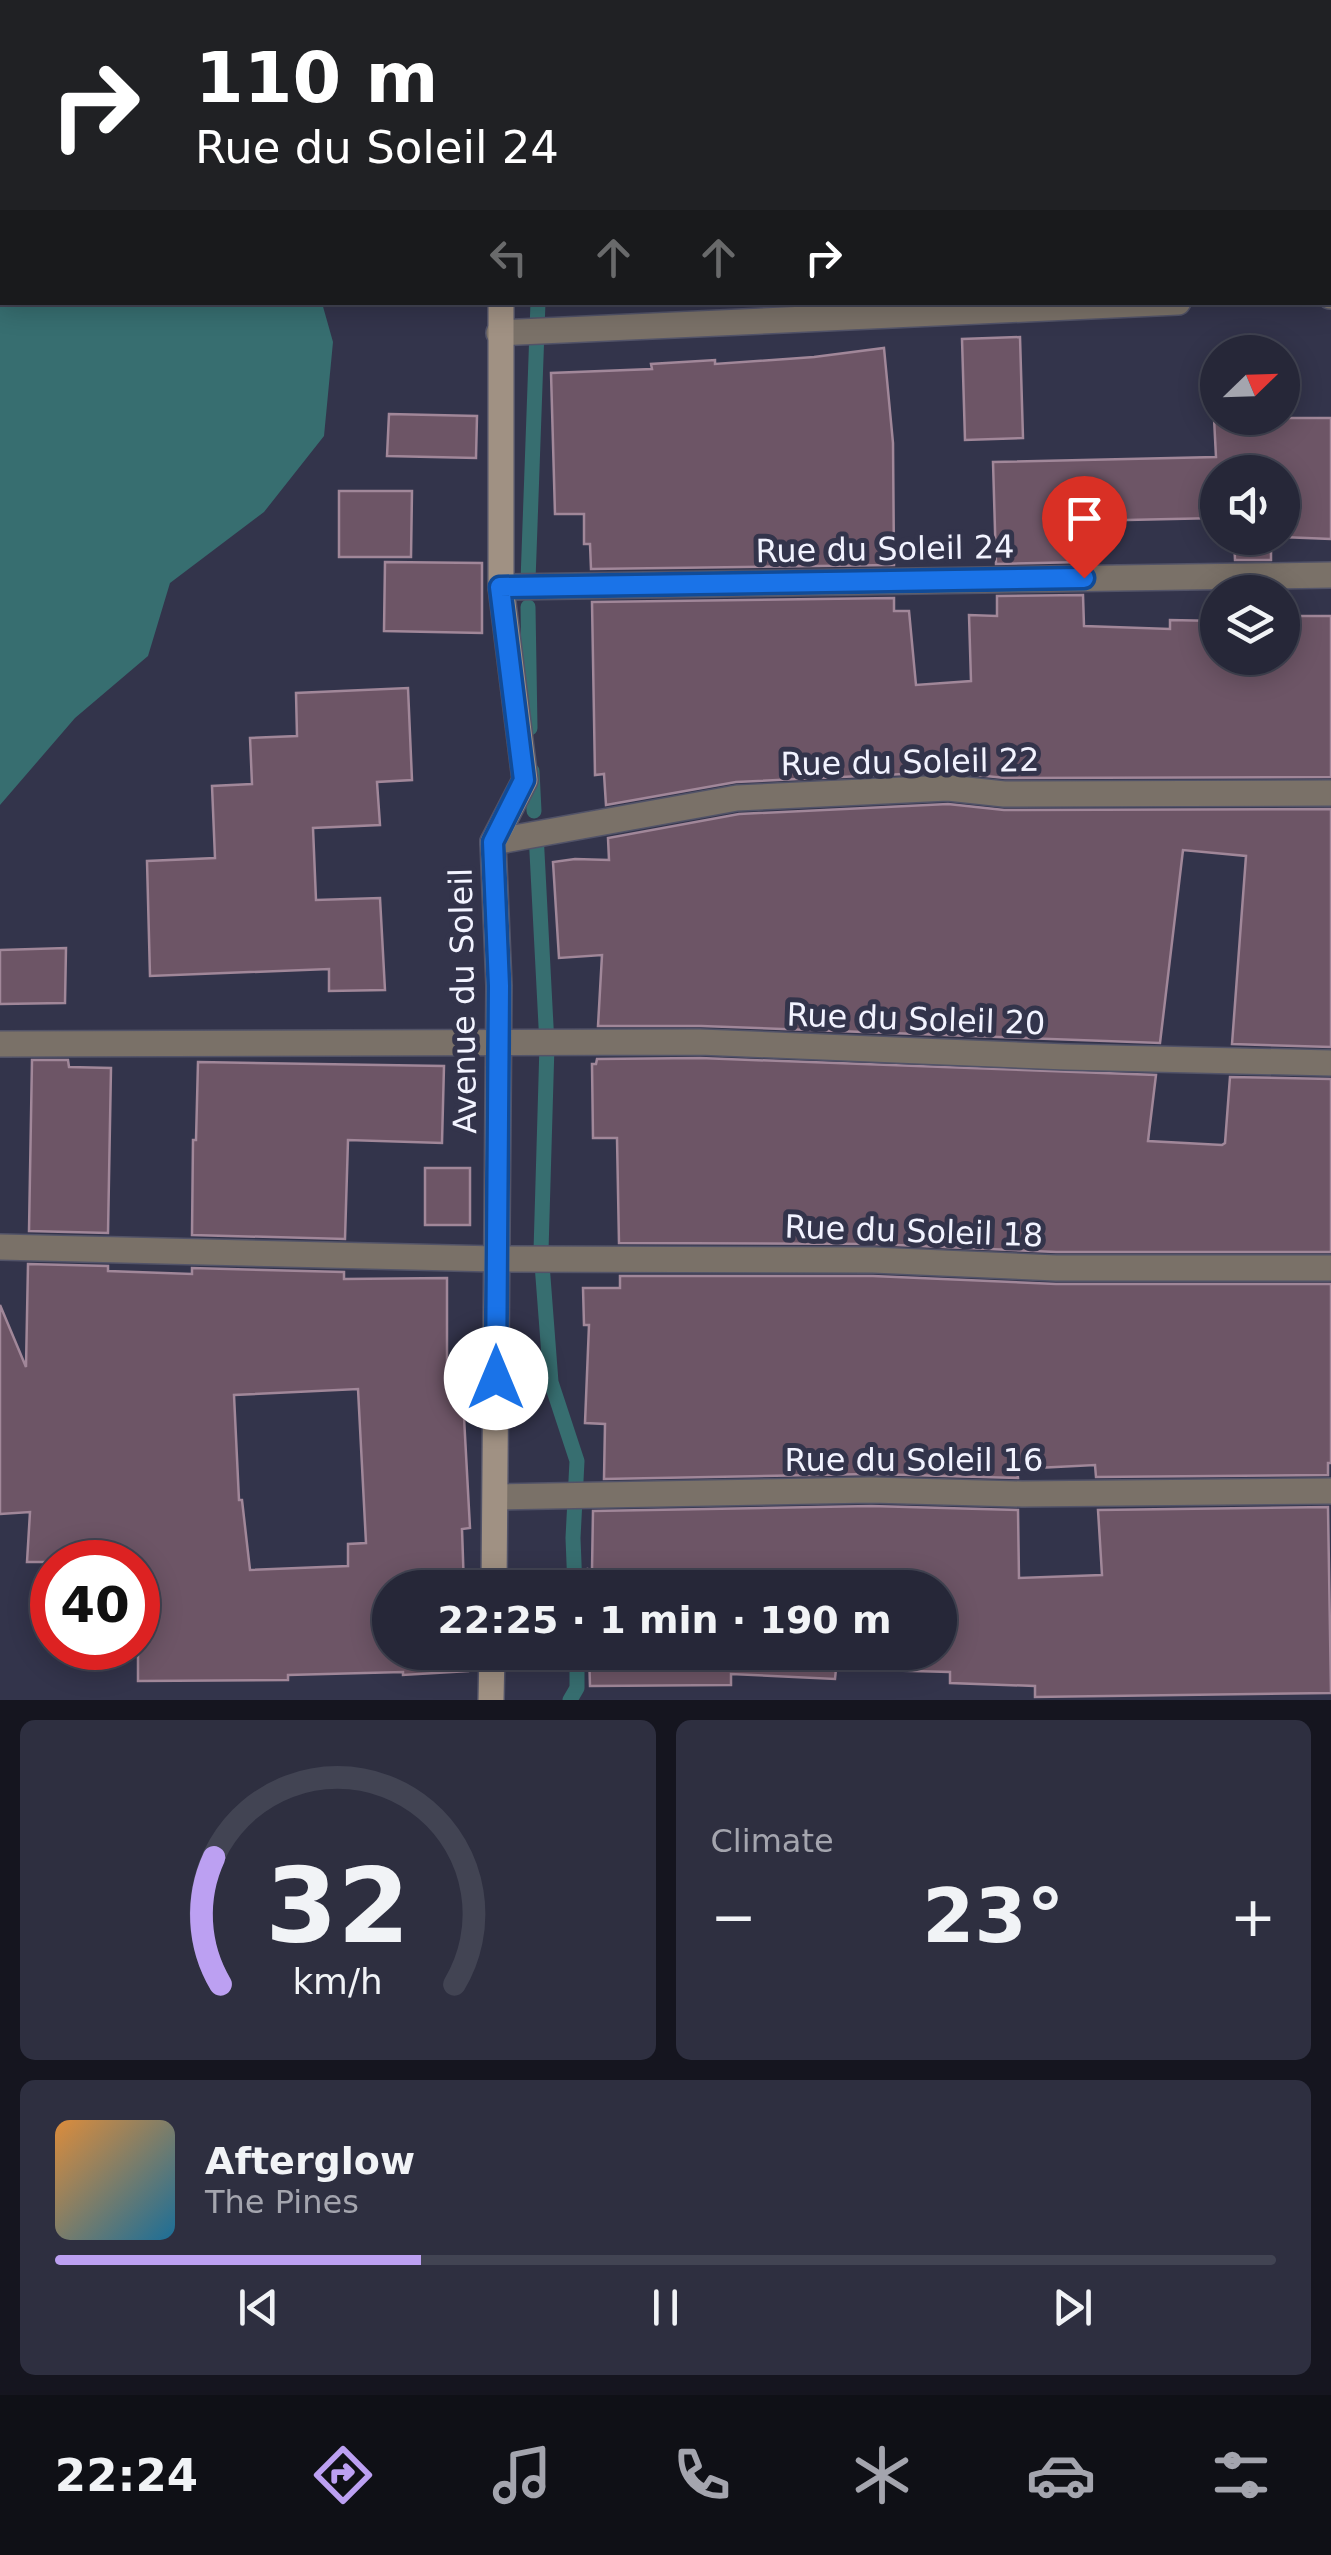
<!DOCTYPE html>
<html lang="en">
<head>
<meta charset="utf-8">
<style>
	:root { --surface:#262738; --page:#2e2f40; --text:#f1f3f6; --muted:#a4a5ae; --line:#424453; --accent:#bca0f2 }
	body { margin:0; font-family:"DejaVu Sans",sans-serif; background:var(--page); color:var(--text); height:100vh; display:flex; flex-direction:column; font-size:38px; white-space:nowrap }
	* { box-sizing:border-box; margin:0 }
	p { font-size:32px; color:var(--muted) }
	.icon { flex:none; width:55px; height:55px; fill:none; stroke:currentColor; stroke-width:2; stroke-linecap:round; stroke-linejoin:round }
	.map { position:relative; height:1700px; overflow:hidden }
	.details { display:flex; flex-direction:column; gap:20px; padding:20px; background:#15151f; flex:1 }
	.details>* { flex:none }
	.banner { position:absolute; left:0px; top:0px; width:1332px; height:305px; box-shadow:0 5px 25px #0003,0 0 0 2px var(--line); background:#202124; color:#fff; overflow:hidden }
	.needle { width:65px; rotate:67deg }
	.controls { position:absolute; left:1200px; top:335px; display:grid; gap:20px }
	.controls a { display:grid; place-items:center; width:100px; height:100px; border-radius:50%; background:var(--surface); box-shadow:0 5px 25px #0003,0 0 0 2px var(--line); font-size:50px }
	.speed { position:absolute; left:30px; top:1540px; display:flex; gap:20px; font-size:50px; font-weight:700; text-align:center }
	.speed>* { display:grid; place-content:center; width:130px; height:130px; border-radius:50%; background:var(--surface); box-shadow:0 5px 25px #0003,0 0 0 2px var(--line); line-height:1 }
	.speed .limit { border:15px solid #d22; background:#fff; color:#111 }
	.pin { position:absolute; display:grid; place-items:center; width:85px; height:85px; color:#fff; margin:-102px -42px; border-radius:50% 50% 50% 0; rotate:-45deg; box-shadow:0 0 10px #0007 }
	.pin .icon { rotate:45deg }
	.me { position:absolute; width:110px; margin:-55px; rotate:0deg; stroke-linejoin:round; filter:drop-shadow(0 0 8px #0008) }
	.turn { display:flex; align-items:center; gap:35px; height:210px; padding:0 30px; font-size:45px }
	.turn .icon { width:130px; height:130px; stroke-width:2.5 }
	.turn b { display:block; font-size:70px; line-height:85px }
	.lanes { display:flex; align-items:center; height:95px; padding:0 30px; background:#0003; justify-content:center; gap:50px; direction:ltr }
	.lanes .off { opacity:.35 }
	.big { font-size:75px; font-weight:600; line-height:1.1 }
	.details .widget { flex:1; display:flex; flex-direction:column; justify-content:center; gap:15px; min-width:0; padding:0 35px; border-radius:15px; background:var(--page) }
	.details .dial { align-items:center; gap:0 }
	.dial svg { height:260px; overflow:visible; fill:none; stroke:var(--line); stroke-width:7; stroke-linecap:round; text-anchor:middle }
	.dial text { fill:var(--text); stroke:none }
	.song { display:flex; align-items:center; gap:30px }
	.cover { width:120px; height:120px; border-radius:15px; background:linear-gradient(135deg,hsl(30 70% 55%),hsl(200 70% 35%)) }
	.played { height:10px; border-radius:5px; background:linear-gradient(90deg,var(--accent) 30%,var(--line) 30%) }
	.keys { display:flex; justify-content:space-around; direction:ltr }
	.heat { display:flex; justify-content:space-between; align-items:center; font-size:55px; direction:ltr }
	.details .tiles { flex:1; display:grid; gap:20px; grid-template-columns:1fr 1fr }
	.widget:last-child { grid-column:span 2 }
	.trip { position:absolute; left:372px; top:1570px; width:585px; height:100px; border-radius:50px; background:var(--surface); box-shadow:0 5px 25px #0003,0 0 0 2px var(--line); font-weight:600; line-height:100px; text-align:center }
	.dock { display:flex; height:160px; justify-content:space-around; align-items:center; background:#0f1016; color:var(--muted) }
	.dock .icon { width:70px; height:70px }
	.dock .selected { color:var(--accent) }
	.dock b { font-size:45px; color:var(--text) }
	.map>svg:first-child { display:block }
</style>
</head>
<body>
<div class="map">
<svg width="1331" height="1700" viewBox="0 0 1331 1700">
	<rect width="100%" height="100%" fill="#33344b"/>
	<path fill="#376e70" d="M0,0l347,2h-345v300l320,1 11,39 -9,94 -60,76 -94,71 -22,73 -73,62 -75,87z"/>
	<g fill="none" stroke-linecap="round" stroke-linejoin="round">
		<path stroke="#376e70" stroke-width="15" d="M561,2v-2
			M528,581l10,-279
			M528,607l2,121
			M532,771l2,40
			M536,833l11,212 -6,206 10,131 26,79 -4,77 2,50
			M570,1700l7,-12v-36"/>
	</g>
	<path fill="#6d5566" stroke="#a18799" stroke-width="2.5" fill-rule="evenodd" d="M1020,337l3,101 -58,2 -3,-101z
		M884,348l9,95 1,122 -303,4 -1,-25h-6v-30h-29l-4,-141 101,-4 -1,-5 64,-4v4l99,-7z
		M389,414l88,2 -1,42 -89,-2z
		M1214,418h117v121l-49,-2v-65h-64v46l-137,3 1,41 -86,2 -3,-102 223,-5z
		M339,491h73l-1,66h-72z
		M1234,538h37v22h-36z
		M385,562l97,1v70l-98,-2z
		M1083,595l1,31 86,3v-9l48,1v37h64v-42h49v161l-326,1 -58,-6 -211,10 -130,23 -2,-31 -9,1 -3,-173 302,-4v13h15l7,74 55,-4 -2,-66 28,1v-20z
		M408,688l4,92 -35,2 3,43 -67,3 3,72 64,-2 5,92 -56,1v-22l-179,7 -3,-115 68,-3 -3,-72 40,-2 -2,-46 47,-2 -1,-43z
		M948,804l56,6 327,-1v238l-99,-3 14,-188 -63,-6 -23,193 -459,-17h-103l4,-71 -43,3 -6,-96 22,-3 34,1 -1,-22 131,-24z
		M66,948l-1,55 -65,1v-54z
		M700,1058l456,17 -8,66 74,4 3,-2 5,-66 101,2v173h-275l-183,-8 -254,-1 -2,-105h-24l-1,-74h4l1,-5z
		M32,1060h36l1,7 42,1 -3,165 -79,-2z
		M198,1062l246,4 -2,77 -94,-3 -3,99 -153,-4 1,-95h3z
		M425,1168h45v57h-45z
		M28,1264l80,2v5l84,3v-6l152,4v7l103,-1v103l15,-1 8,148 -8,1 2,59h-74v64h77l1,19 -65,4v-3l-115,3v5l-150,1v-119h-111l3,-50 -30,2v-209l26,62zM358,1389l8,154 -18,1v22l-98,4 -8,-70h-3l-5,-105z
		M620,1276h253l183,8h275v179h-3v12l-232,2 -1,-12 -78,4 1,9 -147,-4 -267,5 1,-55 -20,-1 4,-98h-5l-1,-37h37z
		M871,1506l147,4 1,68 83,-3 -4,-65 230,-3 3,186 -296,4v-11l-85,-3v-11l-114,-3 -1,10 -104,-5v11l-141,1 -1,-34h351v-64h-352v-19l4,1 1,-59z"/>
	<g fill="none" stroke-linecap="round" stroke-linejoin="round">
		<defs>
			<path id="street" d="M1330,296h1
				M499,333l679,-31
				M501,587l830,-12
				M493,842l244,-44 211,-10 56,6 327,-1
				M0,1044l700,-2 366,15 265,6
				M0,1247l495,12 378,1 183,8h275
				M497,1497l374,-7 151,4 309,-3"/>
			<path id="secondary" d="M505,0v2
				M494,1588l5,-602 -6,-144 32,-62 -24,-193v-285
				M491,1700l1,-48"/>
		</defs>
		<use href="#street" stroke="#525368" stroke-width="28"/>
		<use href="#secondary" stroke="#525368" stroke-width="28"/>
		<use href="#street" stroke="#7a7168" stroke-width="25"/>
		<use href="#secondary" stroke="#a09183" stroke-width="25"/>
	</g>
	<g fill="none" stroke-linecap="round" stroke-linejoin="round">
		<defs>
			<path id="route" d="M496,1378l3,-392 -6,-144 31,-62 -24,-193 584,-9"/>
		</defs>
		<use href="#route" stroke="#114b97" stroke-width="25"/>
		<use href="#route" stroke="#1a73e8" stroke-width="18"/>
	</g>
	<g text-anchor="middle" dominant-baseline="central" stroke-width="10" stroke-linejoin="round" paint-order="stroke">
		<g font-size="32" fill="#f2f3ff" stroke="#33344b">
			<text transform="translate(885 549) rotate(-1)">Rue du Soleil 24</text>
			<text transform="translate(910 762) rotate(-1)">Rue du Soleil 22</text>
			<text transform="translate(463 1001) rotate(-91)">Avenue du Soleil</text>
			<text transform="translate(916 1019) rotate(2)">Rue du Soleil 20</text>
			<text transform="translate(914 1231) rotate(2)">Rue du Soleil 18</text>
			<text x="914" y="1460">Rue du Soleil 16</text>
		</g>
	</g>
</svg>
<div class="controls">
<a><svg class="needle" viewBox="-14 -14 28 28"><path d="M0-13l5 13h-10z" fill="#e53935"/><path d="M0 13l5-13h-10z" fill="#a4a5ae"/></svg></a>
<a><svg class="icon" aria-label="sound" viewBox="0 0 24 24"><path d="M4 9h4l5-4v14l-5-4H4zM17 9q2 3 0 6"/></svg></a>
<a><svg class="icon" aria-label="layers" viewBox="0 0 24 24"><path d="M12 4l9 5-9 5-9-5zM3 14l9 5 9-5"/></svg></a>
</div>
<div class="speed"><div class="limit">40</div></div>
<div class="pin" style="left:1084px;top:578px;background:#d93025"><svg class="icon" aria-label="arrive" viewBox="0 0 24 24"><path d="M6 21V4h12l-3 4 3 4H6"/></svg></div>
<svg class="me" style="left:496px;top:1378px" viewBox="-20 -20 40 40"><circle r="19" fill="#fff"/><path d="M0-13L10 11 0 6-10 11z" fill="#1a73e8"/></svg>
<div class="trip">22:25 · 1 min · 190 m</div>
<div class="banner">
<div class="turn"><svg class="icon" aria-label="right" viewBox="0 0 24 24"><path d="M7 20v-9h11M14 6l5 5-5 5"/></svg><div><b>110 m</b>Rue du Soleil 24</div></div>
<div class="lanes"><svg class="icon off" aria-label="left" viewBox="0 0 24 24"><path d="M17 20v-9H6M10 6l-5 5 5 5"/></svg><svg class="icon off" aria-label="ahead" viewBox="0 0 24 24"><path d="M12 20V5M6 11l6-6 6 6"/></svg><svg class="icon off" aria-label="ahead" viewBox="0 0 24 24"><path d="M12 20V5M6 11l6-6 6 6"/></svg><svg class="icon" aria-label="right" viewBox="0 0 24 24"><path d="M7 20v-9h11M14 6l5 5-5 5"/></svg></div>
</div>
</div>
<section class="details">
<div class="tiles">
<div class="widget dial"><svg viewBox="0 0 100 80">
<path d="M14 69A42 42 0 1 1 86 69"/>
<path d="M14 69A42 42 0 0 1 12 30" stroke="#bca0f2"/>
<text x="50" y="56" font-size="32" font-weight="700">32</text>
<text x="50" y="72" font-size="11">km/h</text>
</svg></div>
<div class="widget"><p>Climate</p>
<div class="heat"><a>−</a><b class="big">23°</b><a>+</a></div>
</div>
<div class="widget">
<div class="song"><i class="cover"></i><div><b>Afterglow</b><p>The Pines</p></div></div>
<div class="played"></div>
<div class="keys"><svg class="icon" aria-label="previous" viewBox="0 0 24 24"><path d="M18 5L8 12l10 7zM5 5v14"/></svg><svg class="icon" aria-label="pause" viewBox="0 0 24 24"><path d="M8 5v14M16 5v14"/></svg><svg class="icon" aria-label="next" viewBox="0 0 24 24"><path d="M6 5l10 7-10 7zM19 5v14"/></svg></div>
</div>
</div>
</section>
<nav class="dock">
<b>22:24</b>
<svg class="icon selected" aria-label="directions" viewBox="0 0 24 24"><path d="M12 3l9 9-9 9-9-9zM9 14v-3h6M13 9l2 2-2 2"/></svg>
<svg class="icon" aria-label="music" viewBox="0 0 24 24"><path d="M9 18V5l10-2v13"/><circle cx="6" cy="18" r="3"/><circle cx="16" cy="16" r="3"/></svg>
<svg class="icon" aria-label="phone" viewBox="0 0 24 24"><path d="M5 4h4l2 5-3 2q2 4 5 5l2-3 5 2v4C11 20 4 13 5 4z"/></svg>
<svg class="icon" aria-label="climate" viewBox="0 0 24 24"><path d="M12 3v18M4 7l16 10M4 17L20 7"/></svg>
<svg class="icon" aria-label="car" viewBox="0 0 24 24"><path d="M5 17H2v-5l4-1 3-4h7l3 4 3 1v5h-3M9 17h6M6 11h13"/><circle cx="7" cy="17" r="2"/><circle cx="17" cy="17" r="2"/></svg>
<svg class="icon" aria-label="filters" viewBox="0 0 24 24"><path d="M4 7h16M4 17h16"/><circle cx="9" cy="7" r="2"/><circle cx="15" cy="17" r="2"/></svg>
</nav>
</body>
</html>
